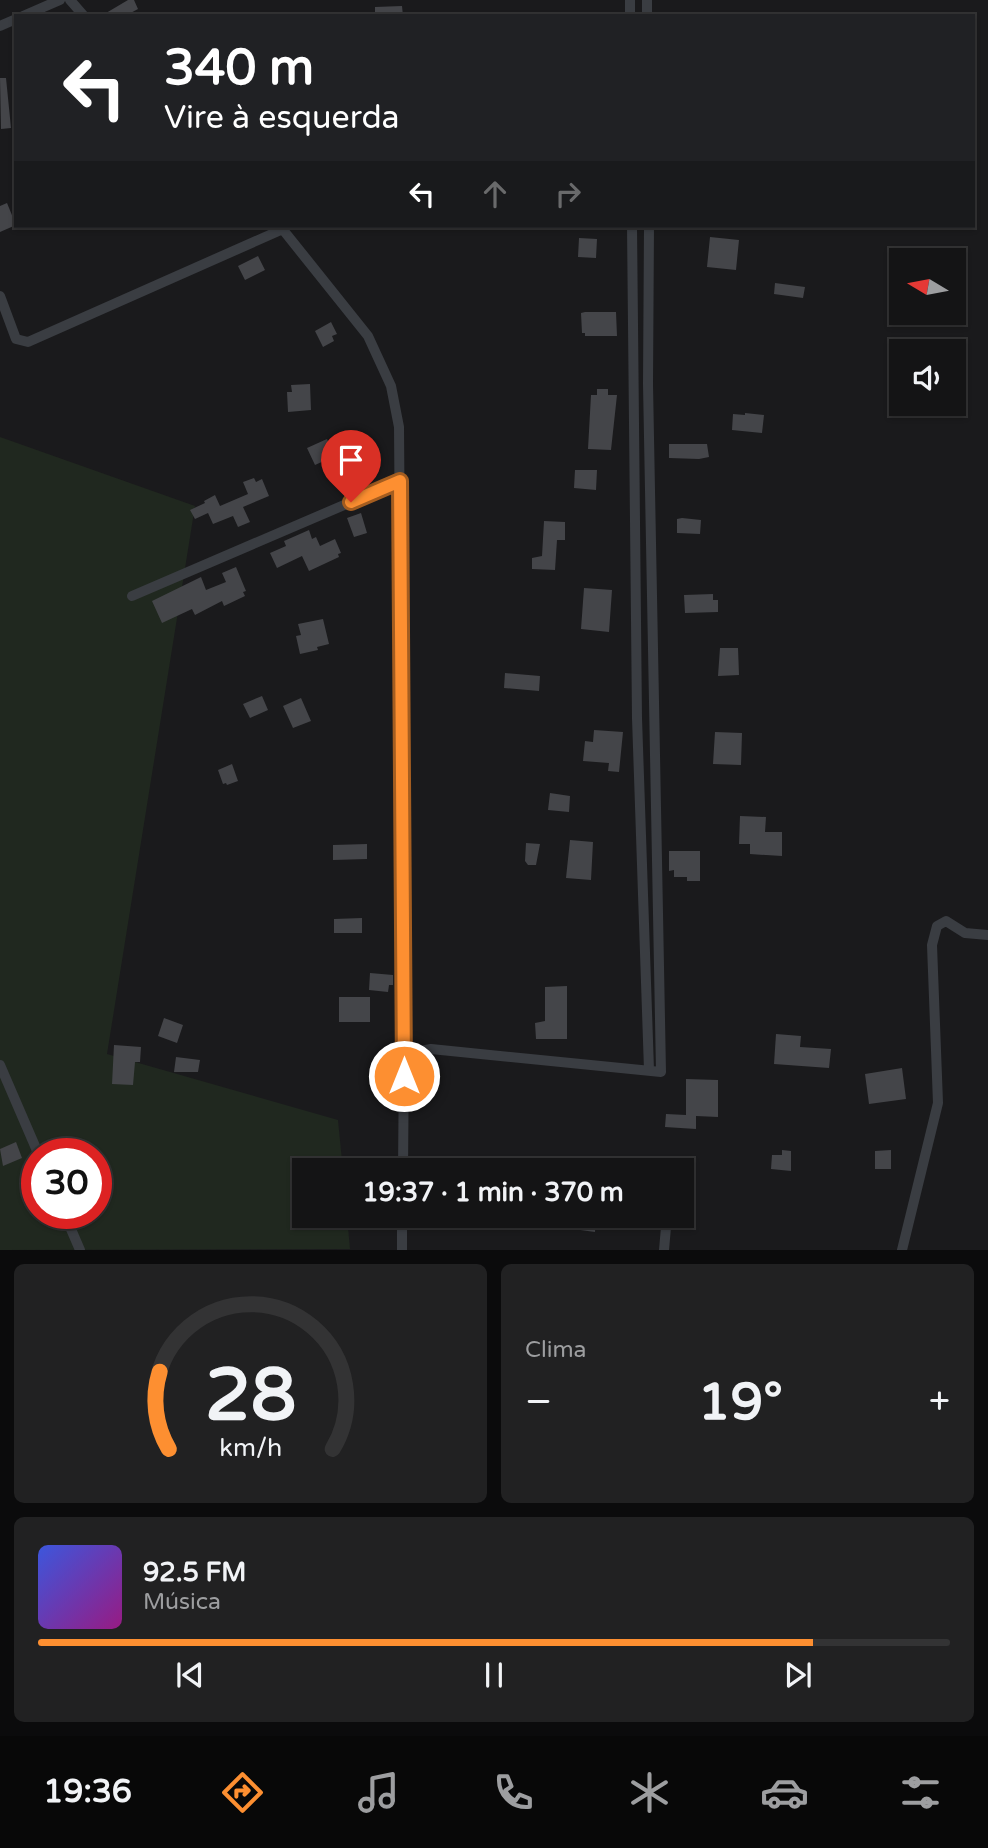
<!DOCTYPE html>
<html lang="pt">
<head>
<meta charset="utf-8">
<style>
	:root { --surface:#141415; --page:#212122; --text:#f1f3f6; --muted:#9d9ea0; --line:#333334; --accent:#fd8f31 }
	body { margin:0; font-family:"Varela Round",sans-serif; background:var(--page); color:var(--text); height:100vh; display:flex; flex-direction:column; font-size:26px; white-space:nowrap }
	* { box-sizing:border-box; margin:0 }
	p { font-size:23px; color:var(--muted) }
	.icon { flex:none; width:38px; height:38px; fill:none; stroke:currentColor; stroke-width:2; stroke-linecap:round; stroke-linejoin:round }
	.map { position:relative; height:1250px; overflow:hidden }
	.side { display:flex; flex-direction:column; gap:14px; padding:14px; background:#0b0b0c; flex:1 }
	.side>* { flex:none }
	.top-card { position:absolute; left:14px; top:14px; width:961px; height:214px; border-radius:0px; box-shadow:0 2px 5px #0004,0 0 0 2px var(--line); background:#202124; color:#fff; overflow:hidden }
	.needle { width:46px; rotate:280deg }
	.controls { position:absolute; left:889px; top:248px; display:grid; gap:14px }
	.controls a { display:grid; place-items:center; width:77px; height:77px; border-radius:0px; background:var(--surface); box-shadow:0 2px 5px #0004,0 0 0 2px var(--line); font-size:35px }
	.speed { position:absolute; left:21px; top:1138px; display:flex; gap:14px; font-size:35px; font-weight:700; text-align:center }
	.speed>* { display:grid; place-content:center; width:91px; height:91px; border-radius:50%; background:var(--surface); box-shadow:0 2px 5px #0004,0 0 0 2px var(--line); line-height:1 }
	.speed .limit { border:10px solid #d22; background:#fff; color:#111 }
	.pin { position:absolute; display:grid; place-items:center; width:60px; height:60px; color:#fff; margin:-72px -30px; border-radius:50% 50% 50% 0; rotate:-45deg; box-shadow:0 0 7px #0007 }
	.pin .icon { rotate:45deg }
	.me { position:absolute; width:77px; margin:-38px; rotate:0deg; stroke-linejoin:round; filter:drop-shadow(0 0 5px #0008) }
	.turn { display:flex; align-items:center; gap:24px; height:147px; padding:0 35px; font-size:32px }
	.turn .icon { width:91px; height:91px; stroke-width:2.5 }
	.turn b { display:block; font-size:49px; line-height:60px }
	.lanes { display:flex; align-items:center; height:66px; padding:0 35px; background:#0003; justify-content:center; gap:35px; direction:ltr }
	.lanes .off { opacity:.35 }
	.big { font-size:52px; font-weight:700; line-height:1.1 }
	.side .card { flex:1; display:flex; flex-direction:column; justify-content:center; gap:10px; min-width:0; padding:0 24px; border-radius:10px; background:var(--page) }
	.side .dial { align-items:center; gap:0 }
	.dial svg { height:182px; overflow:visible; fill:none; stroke:var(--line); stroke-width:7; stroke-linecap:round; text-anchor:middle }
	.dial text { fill:var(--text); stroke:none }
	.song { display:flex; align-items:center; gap:21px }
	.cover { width:84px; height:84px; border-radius:10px; background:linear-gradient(135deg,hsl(230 70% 55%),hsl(310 70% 35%)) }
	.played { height:7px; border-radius:4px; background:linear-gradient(90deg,var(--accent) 85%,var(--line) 85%) }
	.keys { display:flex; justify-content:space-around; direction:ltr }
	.heat { display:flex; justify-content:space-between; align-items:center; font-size:38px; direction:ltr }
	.side .tiles { flex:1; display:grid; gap:14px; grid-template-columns:1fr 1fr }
	.card:last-child { grid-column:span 2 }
	.trip { position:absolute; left:292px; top:1158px; width:402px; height:70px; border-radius:0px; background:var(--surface); box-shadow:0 2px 5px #0004,0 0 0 2px var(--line); font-weight:700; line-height:70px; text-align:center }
	.dock { display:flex; height:112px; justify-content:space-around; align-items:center; background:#080808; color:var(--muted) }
	.dock .icon { width:49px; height:49px }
	.dock .selected { color:var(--accent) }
	.dock b { font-size:32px; color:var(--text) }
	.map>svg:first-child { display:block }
</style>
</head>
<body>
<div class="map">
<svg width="988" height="1250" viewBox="0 0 988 1250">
	<rect width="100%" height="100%" fill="#1a1a1c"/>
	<path fill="#20281f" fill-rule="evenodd" d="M0,437l195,69 -88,548 231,66 5,51h-39v45h43l3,33 -350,1zM37,1153h59v60h-59z"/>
	<path fill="#444549" d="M128,0h6l4,9 -13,7h-24z
		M402,6l1,10h-28v-9z
		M0,78h6l5,50 -10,1z
		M7,203l9,22 -16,7v-26z
		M710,237l29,3 -3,30 -29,-3z
		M579,238l18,1 -1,19 -18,-1z
		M258,256l7,14 -20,10 -7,-14z
		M775,283l30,4 -2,11 -29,-4z
		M585,312h31l1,24h-32v-3h-3l-1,-20z
		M331,322l6,12 -5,2 2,5 -11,6 -8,-16z
		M310,384l1,26 -23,2 -1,-20h5l-1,-7z
		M597,389h11v6h9l-6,55 -23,-1 3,-54h6z
		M745,413l19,2 -2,18 -30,-3 1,-16 12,1z
		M327,439l8,17 -20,9 -8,-17z
		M669,444h38l2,13 -10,2 -30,-1z
		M575,470h22l-1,20 -22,-2z
		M254,478l2,4 6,-3 7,17 -26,11 7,15 -12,5 -5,-11 -20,8 -5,-11 -13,6 -5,-9 15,-7 -1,-2 11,-6 5,11 28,-12 -5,-12z
		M361,513l6,20 -13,4 -7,-19z
		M682,518l19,2 -1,14 -23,-1v-14z
		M544,521l21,1v18h-8l-2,30 -23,-1v-11l10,-2z
		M309,530l3,9 4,-2 4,9 15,-7 6,14 -3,1 1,3 -30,14 -7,-15 -25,12 -7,-15 16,-7 -2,-5z
		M236,567l10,24 -3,1 2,4 -21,10 -2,-5 -27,14 -3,-6 -30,14 -10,-22 49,-24 5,13 20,-8 -4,-9z
		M584,588l28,2 -3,42 -28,-3z
		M713,594v6h5v12l-33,1 -1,-18z
		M323,619l6,25 -12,3 1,3 -18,4 -4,-18 5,-1 -3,-11z
		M720,648h18l1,27 -21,1z
		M505,673l35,3 -1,15 -35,-3z
		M262,696l6,14 -18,8 -7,-14z
		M301,698l10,23 -18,7 -10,-22z
		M594,730l29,2 -4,40 -11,-1 1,-8 -26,-2 2,-20 8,1z
		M715,732l27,1 -1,32 -28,-1z
		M232,764l6,17 -11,4 -1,-2 -3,1 -5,-14z
		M550,793l20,3 -1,16 -21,-2z
		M740,816l26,1 -1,15h17v24l-32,-2v-10h-11z
		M570,840l23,2 -2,38 -25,-2z
		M526,843l14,1 -4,21h-8l-3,-4z
		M367,844v15l-34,1v-15z
		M669,851h31v30h-13v-4h-13v-7l-5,1z
		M362,918v15h-28v-14z
		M370,973l23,2v10h-4l-1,7 -19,-2z
		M567,986v53h-31l-1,-16 10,-2v-34z
		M339,997h31v25h-31z
		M164,1018l19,7 -6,18 -19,-7z
		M776,1034l25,2 -1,11 31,2 -2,19 -55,-4z
		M114,1045l27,2 -1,15h-5l-2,23 -21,-1z
		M176,1057l24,3 -2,12h-24z
		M902,1068l4,31 -37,5 -4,-30z
		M686,1079l32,1v37l-22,-1v13l-31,-2 1,-13 20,1z
		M16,1142l6,16 -19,8 -3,-17z
		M782,1150l9,1v20l-20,-2 1,-14h10z
		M891,1150v19h-16v-18z
		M574,1216h22l-1,16 -22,-3z"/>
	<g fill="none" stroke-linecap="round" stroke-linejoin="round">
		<path stroke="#3a3d42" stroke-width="10" d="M70,0l14,16
			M630,0v16
			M647,0v16
			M23,16l37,-16
			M0,26l16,-7
			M280,226l88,110 23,50 8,41 5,627 -1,117
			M632,226l5,492 12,352
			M0,296l16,43 12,3 255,-113
			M132,596l268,-115
			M404,1054l27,-5 230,23 -13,-688 1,-158
			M0,1065l38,88
			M64,1213l16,37
			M402,1250v-34
			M664,1250l3,-34
			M902,1250l36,-147 -6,-158 5,-19 9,-5 19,12 23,2"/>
	</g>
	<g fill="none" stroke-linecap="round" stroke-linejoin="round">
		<defs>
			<path id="route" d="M351,502l49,-21 4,595"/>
		</defs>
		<use href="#route" stroke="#a45d20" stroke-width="18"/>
		<use href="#route" stroke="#fd8f31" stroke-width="12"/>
	</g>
</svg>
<div class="controls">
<a><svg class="needle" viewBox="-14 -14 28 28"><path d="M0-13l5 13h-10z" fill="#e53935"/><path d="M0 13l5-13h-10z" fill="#9d9ea0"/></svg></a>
<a><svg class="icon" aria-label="sound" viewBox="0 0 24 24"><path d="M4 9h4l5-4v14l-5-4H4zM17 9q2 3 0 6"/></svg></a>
</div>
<div class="speed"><div class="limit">30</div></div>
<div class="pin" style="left:351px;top:502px;background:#d93025"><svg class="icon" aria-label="arrive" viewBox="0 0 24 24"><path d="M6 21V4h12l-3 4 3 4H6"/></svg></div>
<svg class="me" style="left:404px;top:1076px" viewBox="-20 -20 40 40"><circle r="17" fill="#fd8f31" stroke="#fff" stroke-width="3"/><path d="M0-11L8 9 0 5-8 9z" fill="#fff"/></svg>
<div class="trip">19:37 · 1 min · 370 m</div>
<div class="top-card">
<div class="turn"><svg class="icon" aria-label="left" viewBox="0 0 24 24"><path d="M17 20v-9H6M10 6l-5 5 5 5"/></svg><div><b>340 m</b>Vire à esquerda</div></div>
<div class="lanes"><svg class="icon" aria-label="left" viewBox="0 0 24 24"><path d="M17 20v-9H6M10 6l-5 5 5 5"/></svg><svg class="icon off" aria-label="ahead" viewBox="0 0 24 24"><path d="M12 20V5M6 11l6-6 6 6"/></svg><svg class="icon off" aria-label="right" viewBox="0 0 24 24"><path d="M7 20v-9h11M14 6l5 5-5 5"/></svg></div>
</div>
</div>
<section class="side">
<div class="tiles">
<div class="card dial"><svg viewBox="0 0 100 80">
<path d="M14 69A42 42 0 1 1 86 69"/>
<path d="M14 69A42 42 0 0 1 10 35" stroke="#fd8f31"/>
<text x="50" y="56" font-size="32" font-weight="700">28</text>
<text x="50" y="72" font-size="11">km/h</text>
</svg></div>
<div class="card"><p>Clima</p>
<div class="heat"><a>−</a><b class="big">19°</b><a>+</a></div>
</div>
<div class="card">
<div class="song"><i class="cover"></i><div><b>92.5 FM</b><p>Música</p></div></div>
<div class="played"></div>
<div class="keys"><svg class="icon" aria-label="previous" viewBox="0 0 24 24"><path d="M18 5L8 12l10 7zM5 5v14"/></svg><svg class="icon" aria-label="pause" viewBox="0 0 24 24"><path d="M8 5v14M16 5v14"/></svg><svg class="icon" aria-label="next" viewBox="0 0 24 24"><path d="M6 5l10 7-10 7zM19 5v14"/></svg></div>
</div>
</div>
</section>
<nav class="dock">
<b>19:36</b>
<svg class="icon selected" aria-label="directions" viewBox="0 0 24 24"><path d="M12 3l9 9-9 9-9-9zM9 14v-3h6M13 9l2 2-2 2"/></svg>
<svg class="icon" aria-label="music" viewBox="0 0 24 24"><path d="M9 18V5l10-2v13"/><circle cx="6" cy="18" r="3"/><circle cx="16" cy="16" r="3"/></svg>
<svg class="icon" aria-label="phone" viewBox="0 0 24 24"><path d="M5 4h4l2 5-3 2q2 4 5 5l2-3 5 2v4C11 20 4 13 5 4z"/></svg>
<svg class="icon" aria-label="climate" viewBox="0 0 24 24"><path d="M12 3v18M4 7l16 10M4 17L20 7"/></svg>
<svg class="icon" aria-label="car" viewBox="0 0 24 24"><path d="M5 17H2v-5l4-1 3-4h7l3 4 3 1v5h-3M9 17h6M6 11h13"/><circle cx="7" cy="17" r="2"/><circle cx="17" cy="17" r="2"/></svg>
<svg class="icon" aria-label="filters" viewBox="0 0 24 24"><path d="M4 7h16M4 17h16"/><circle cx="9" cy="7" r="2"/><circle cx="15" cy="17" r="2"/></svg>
</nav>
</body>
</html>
